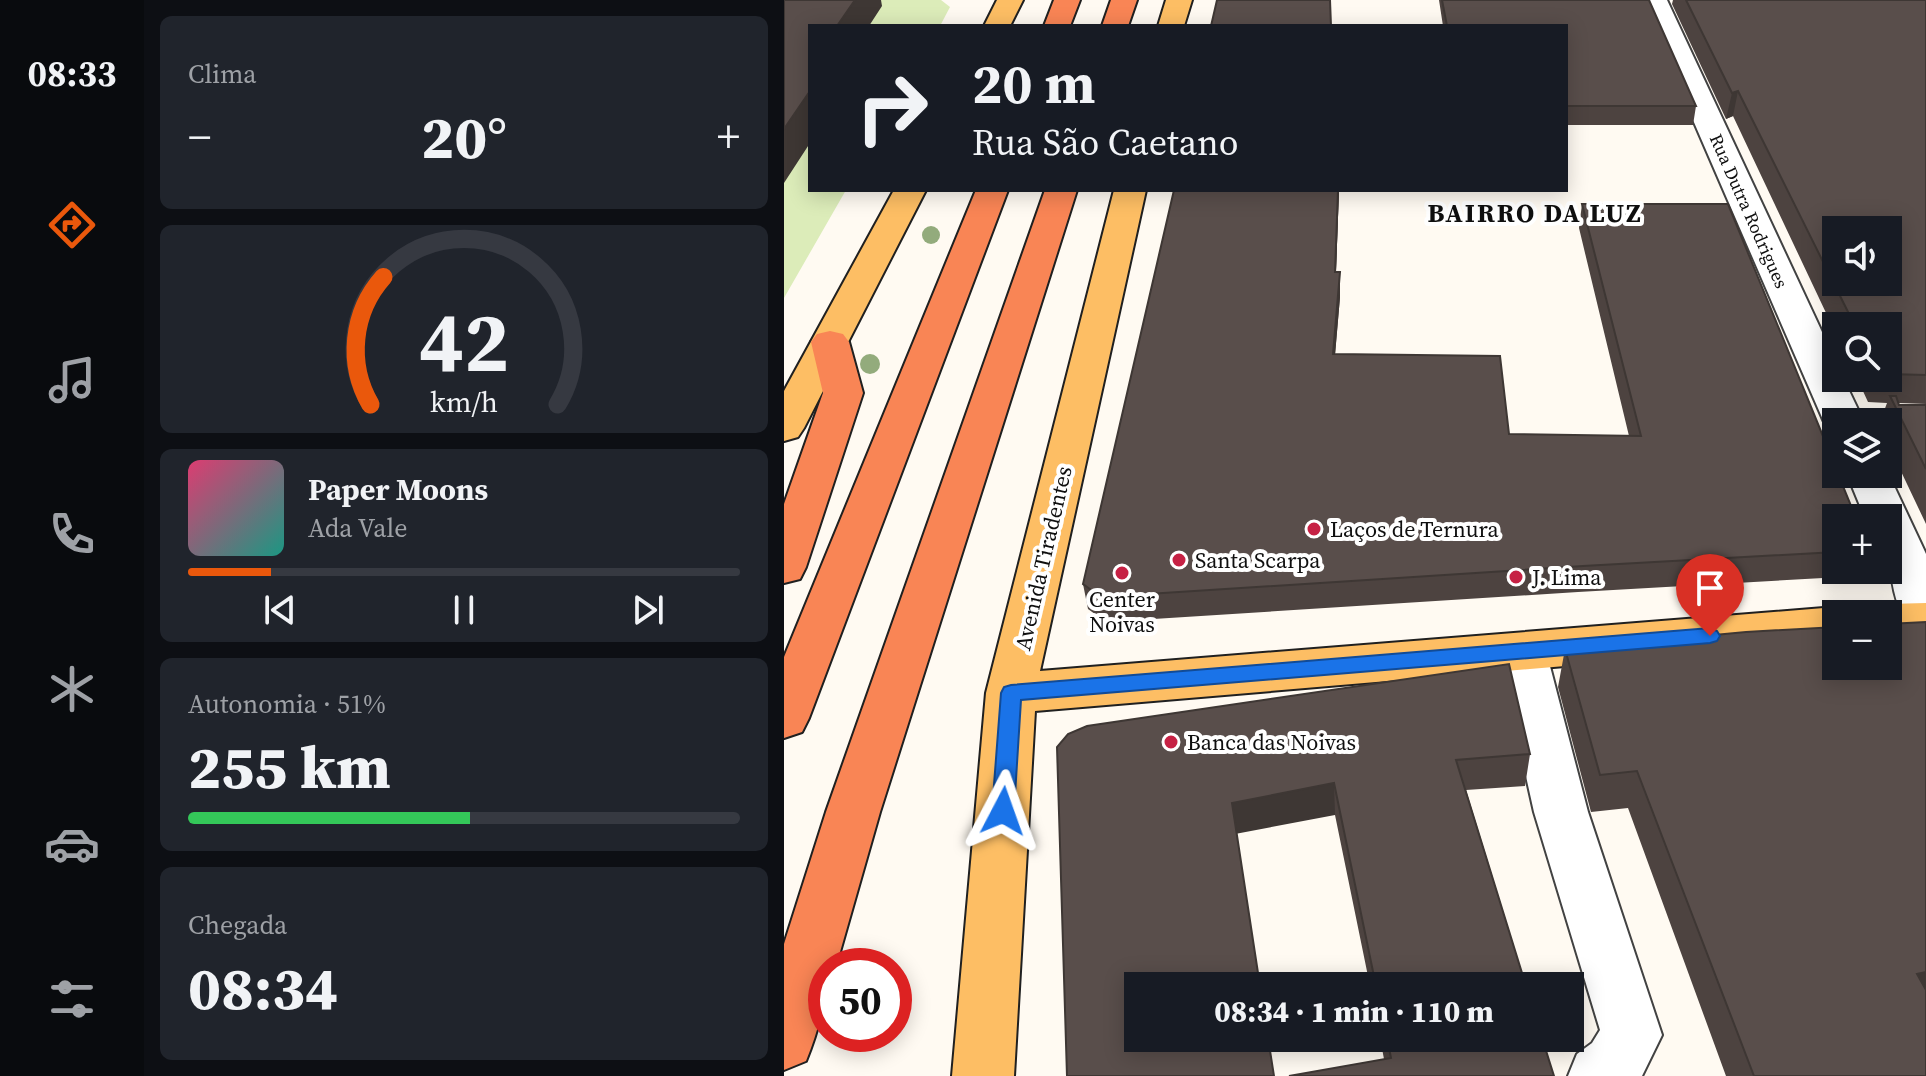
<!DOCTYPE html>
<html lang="pt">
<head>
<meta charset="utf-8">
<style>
	:root { --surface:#171b24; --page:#20242c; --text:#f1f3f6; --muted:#9ea1a6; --line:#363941; --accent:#ea580c }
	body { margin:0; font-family:"Source Serif 4",serif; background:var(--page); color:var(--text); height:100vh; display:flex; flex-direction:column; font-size:30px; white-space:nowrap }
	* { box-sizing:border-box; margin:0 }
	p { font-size:26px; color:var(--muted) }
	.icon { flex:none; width:44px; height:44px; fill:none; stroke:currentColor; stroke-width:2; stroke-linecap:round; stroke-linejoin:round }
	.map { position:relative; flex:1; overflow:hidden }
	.panel { display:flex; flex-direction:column; gap:16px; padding:16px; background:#0d0f14; width:640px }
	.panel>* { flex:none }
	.hud { position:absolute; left:24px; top:24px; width:760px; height:168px; border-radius:0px; box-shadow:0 4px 20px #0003; background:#171b24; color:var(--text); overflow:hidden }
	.tools { position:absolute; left:1038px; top:216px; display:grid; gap:16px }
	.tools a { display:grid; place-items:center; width:80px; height:80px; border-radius:0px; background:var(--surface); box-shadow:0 4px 20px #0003; font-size:40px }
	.speed { position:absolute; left:24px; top:948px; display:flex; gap:16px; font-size:40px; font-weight:700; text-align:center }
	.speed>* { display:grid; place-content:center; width:104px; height:104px; border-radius:50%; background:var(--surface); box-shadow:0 4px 20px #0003; line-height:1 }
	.speed .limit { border:12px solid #d22; background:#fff; color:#111 }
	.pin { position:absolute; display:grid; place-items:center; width:68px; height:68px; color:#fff; margin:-82px -34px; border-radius:50% 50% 50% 0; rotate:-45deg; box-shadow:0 0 8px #0007 }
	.pin .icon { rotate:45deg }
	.me { position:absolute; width:88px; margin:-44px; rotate:4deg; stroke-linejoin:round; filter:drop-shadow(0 0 6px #0008) }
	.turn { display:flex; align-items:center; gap:28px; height:168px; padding:0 32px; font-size:36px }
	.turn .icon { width:104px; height:104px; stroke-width:2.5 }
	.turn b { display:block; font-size:56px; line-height:68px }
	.big { font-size:60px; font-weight:800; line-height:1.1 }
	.panel .tile { flex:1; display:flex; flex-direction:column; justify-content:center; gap:12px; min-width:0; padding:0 28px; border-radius:12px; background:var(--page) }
	.panel .dial { align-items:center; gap:0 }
	.dial svg { height:208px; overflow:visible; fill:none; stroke:var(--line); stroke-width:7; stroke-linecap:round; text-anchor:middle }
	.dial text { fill:var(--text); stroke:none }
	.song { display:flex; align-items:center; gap:24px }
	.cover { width:96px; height:96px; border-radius:12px; background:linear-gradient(135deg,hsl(340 70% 55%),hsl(170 70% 35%)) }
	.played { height:8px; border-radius:4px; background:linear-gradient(90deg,var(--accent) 15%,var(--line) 15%) }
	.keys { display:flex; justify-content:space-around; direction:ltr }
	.heat { display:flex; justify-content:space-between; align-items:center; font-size:44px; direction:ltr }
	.charge { height:12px; border-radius:6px; background:linear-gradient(90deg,#34c759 51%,var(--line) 0) }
	.trip { position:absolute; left:340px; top:972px; width:460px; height:80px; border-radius:0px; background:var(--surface); box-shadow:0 4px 20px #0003; font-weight:800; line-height:80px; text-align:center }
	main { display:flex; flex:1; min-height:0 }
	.dock { display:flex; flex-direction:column; width:144px; justify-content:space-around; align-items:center; background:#090b0e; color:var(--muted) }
	.dock .icon { width:56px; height:56px }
	.dock .active { color:var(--accent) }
	.dock b { font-size:36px; color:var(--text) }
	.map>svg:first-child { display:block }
</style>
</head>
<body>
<main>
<nav class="dock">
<b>08:33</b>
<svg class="icon active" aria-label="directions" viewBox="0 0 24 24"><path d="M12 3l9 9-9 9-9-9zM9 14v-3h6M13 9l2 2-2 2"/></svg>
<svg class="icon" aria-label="music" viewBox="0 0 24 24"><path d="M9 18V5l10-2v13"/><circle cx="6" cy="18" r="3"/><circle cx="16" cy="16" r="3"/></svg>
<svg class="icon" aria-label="phone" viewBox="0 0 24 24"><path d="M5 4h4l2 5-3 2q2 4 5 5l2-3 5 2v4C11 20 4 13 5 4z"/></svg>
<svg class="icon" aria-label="climate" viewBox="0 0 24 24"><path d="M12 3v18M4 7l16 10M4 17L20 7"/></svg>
<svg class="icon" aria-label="car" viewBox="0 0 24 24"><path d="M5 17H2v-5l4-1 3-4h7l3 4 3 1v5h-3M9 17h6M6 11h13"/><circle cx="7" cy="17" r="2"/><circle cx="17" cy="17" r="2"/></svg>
<svg class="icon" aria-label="filters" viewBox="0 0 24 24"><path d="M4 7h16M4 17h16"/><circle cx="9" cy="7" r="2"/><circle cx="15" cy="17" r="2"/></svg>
</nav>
<section class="panel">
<div class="tile"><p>Clima</p>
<div class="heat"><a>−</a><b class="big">20°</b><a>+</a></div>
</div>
<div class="tile dial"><svg viewBox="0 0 100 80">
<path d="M14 69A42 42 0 1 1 86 69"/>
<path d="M14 69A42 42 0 0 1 19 20" stroke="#ea580c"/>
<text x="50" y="56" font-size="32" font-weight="700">42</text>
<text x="50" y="72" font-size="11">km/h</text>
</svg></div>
<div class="tile">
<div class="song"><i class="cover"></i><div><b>Paper Moons</b><p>Ada Vale</p></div></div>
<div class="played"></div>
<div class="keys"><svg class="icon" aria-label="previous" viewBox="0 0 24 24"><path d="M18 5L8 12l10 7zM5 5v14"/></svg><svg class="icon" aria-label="pause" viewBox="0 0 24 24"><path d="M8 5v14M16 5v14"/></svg><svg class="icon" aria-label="next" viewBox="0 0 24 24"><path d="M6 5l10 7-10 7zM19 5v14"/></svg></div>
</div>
<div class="tile"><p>Autonomia · 51%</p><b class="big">255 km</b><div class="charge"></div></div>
<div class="tile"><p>Chegada</p><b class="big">08:34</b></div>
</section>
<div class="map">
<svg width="1142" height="1076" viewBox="0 0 1142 1076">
	<rect width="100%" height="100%" fill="#fffaf2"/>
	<path fill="#dcecb9" d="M0,0h157l9,7 -10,19h-130v164h36l-62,108z"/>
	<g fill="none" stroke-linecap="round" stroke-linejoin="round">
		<defs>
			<path id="minor" d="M857,0h26l169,362v16h7l21,44h-28v11l-6,-2 -6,-9z
				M1104,473l38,81v83l-17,-6c-19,-35 -21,-73 -21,-113h-23l-18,-44z
				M738,633l17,5 7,13 42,161 74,223 -20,41h-74l9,-22 15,-11 8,-13 -66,-218 -36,-161 7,-13z"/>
			<path id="major" d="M213,0h26l-13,26h-26z
				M382,0h26l-8,26h-26z
				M110,190h32l-122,238 -6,9 -14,4v-50z
				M330,190h32l-106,481 796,-64 17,7h-17v29l-801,68 -21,365h-62l34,-383z
				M1142,603v36l-38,1v-26h-19l2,-4 17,-6z"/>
			<path id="highway" d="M270,0h26l-10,26h-26z
				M327,0h26l-9,26h-26z
				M192,190h32l-199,528 -7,14 -18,6v-81z
				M261,190h32l-197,622 -44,154h-10c0,35 -7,63 -20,95l-22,9v-126l42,-132z
				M46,331l13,3 6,8 14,51 -57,174 -6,12 -16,4v-79l39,-111 -12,-51 6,-8z"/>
		</defs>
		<use href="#minor" stroke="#424242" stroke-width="4"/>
		<use href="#major" stroke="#202020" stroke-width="4"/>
		<use href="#highway" stroke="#202020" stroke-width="4"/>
		<use href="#minor" fill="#fff" fill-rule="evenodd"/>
		<use href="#major" fill="#fdbe64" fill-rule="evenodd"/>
		<use href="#highway" fill="#f98555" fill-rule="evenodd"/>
	</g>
	<g fill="#93ab7c">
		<circle cx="147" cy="235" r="9"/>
		<circle cx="86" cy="364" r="10"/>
	</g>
	<path fill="#4d4340" d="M655,0h210l47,106 -3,19h-127v-99h-123z
		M889,0h253v404l-28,-1 1,2h27v119l-38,-80v-22h-8l7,-19 -19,-1 -11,-24h31v-52h-52v8l-103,-218 -7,3 -54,-115z
		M555,190l-3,82h4v25l-5,57 174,80 120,2 -50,-208 3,-24 254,314v52h25l-2,6 -281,16 -472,30 -18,-13 -5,-25z
		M781,649l361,427h-200l-98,-268 -37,4 -33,-125z
		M273,747l473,7 -5,32 -59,4 60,196h-156l-35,-171z
		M596,1038h162l-158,21z"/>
	<path fill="#3e3734" d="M71,0h26l1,6 -13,20h-32z
		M26,91v52l-26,40v-54z
		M954,91l-5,25 -7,3 6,-26z
		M554,190h1l-4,107v-25z
		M556,272v25l-7,82v-25z
		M550,783l1,32 -100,19 -3,-31z
		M1142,972v28l-9,-26z"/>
	<path fill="#594e4b" stroke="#3e3734" stroke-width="2" fill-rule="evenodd" d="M0,0h71l-18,26h-27v65l-26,38z
		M433,0h113l1,26h-120z
		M658,0h207l47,106h-130v-80h-119z
		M902,0h240v375l-38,-1v-48h-33l-117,-235 -6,2zM1052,230h52v52h-52z
		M390,190h164l-3,82h5l-7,82 167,2 9,78 132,2 -59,-232h146l108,264v6h2l18,44h-20v34l-253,14 -482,31 -18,-13z
		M1106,396h6l3,9h27v64z
		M1142,622v350l-9,2 9,16v86h-172l-117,-305 -37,4 -35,-126 181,-17 90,-5v39h52v-42z
		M725,664l21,90 -74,6 70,226h-150l-42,-203 -102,20 28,183h-122v52h130l6,38h-207l-10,-329 11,-13 19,-8z
		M603,1038h155l12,38h-265l102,-18z"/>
	<path fill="#1a73e8" stroke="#114b97" stroke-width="2" d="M926,628l7,3 3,5 -3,5 -7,2 -689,57 -7,111 -3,6 -8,3 -8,-3 -3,-6 9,-118 3,-6 7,-2z"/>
	<g fill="#c62144" stroke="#fff" stroke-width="3">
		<circle cx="530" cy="529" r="8"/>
		<circle cx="395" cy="560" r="8"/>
		<circle cx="338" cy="573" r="8"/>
		<circle cx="732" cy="577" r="8"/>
		<circle cx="387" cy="742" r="8"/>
	</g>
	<g text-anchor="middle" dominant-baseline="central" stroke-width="8" stroke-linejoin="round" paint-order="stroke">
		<g font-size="18" fill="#0f0f0f" stroke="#fff">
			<text transform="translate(965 211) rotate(66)">Rua Dutra Rodrigues</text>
		</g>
		<g font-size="22" fill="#0f0f0f" stroke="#fff" text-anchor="start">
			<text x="546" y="529">Laços de Ternura</text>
			<text x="411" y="560">Santa Scarpa</text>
			<text x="748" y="577">J. Lima</text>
			<text x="338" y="599" text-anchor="middle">Center<tspan x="338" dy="25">Noivas</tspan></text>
			<text x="403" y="742">Banca das Noivas</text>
		</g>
		<g font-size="22" fill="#0f0f0f" stroke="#fff">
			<text transform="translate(259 558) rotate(-77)">Avenida Tiradentes</text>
		</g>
		<g font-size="26" font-weight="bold" letter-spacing="2" fill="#0f0f0f" stroke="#fff">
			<text x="751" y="213">BAIRRO DA LUZ</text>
		</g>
	</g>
</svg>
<div class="tools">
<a><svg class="icon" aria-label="sound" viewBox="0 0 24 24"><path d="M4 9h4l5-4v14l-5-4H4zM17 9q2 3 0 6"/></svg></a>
<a><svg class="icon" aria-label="search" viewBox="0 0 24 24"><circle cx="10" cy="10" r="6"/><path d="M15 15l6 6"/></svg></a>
<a><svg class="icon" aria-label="layers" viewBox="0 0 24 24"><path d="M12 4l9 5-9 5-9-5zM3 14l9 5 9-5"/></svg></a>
<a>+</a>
<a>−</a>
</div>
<div class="speed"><div class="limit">50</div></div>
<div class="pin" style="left:926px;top:636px;background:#d93025"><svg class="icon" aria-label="arrive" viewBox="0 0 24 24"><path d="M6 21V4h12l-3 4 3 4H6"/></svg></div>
<svg class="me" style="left:219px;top:811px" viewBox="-20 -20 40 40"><path d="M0-17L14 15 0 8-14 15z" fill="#1a73e8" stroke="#fff" stroke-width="4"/></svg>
<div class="trip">08:34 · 1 min · 110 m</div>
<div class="hud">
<div class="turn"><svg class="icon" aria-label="right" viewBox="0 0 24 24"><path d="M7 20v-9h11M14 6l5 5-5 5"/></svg><div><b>20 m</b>Rua São Caetano</div></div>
</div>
</div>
</main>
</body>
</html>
